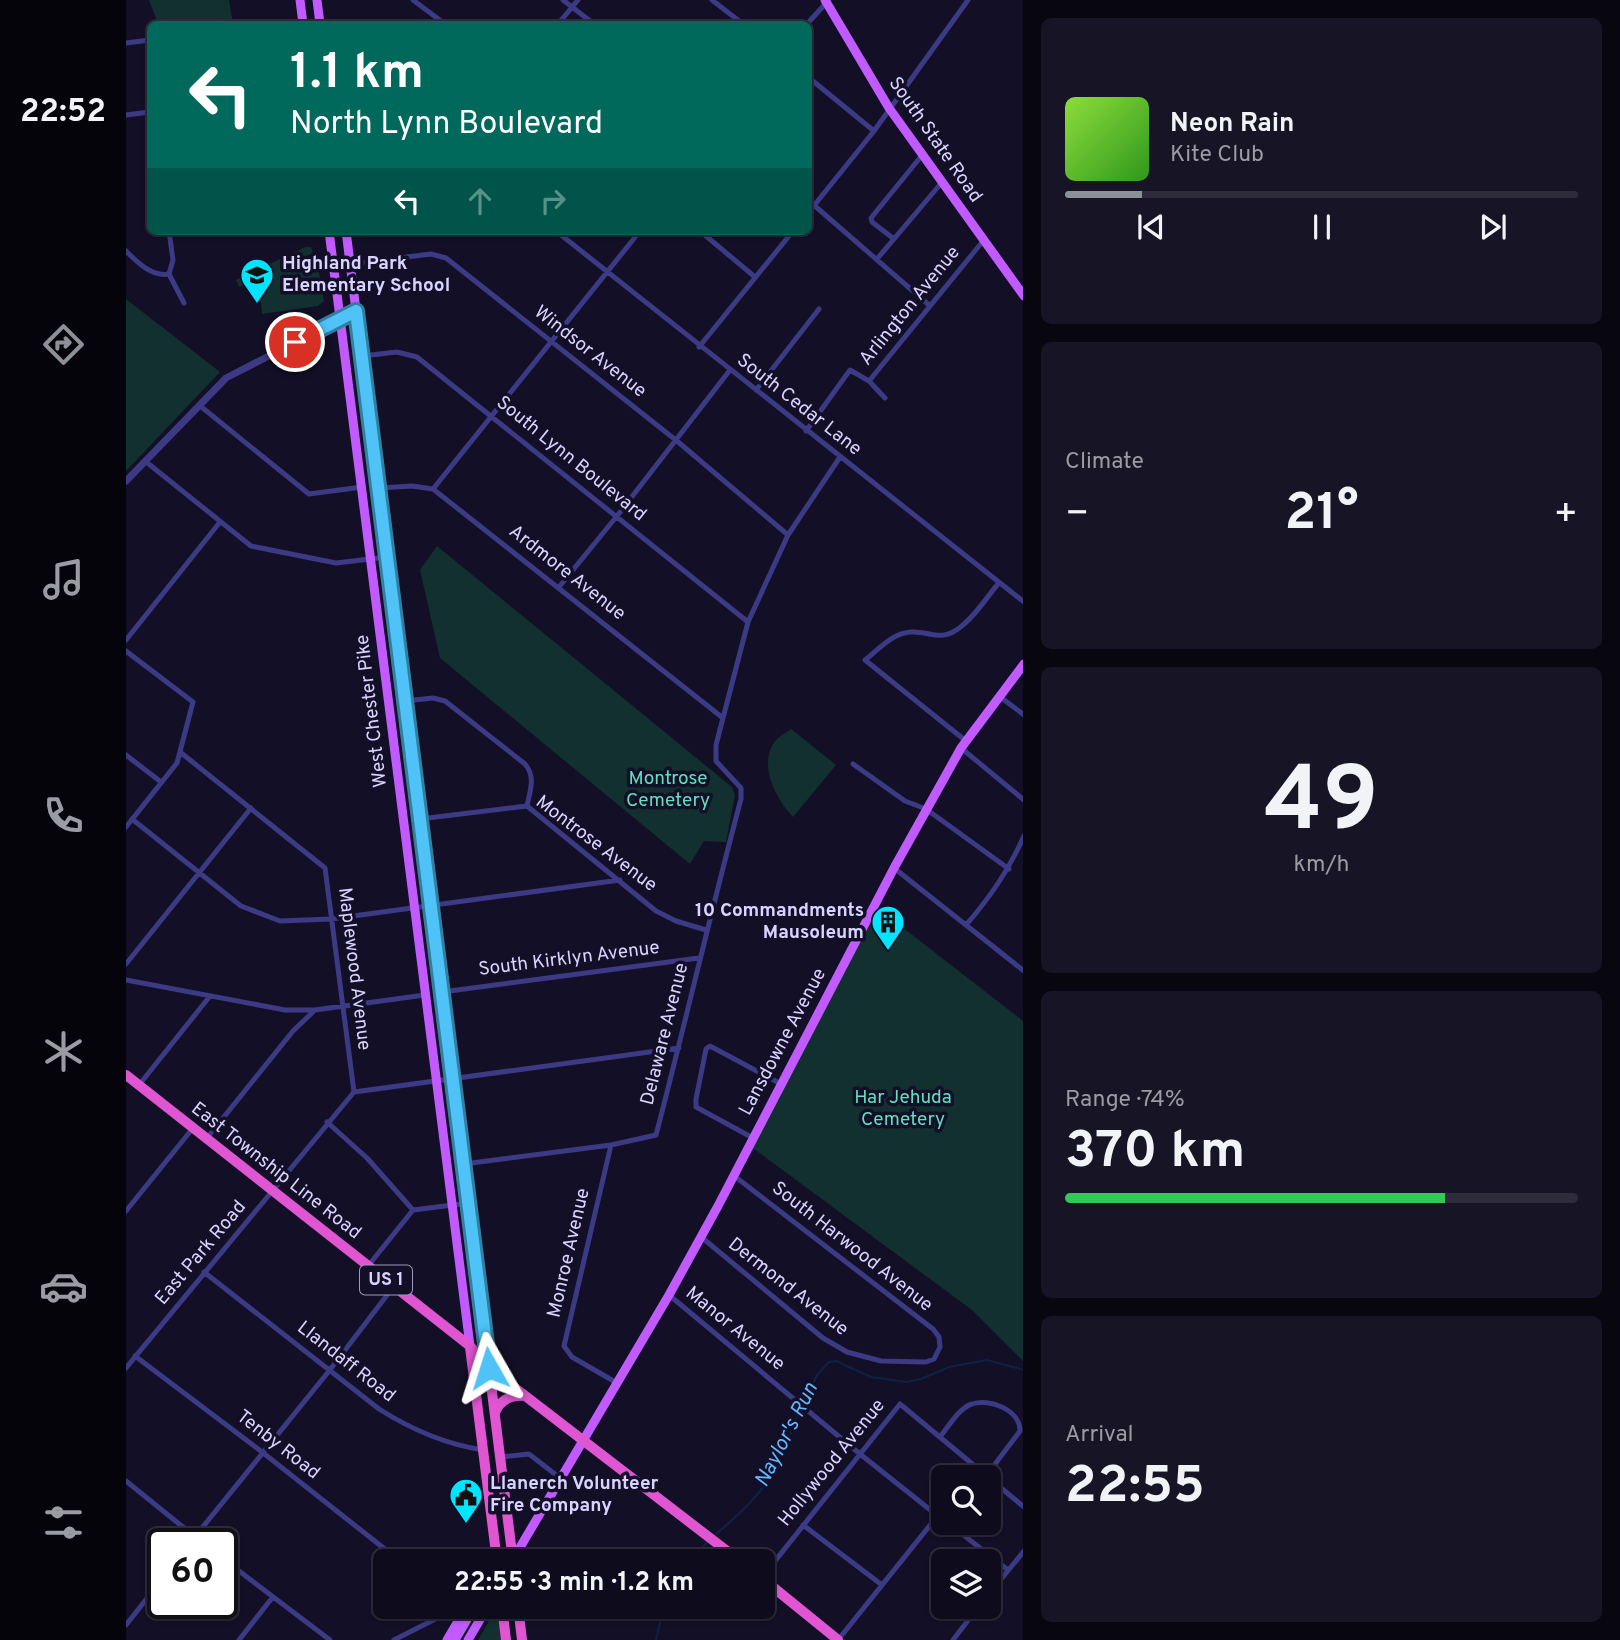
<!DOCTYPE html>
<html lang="en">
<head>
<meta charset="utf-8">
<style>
	:root { --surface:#0e0b1c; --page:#171425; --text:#f1f3f6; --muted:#9b9ba3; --line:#2e2b3b; --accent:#8c9099 }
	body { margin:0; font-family:Overpass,sans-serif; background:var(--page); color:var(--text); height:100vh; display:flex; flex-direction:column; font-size:26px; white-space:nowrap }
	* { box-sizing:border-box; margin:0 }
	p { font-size:23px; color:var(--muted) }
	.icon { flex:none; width:38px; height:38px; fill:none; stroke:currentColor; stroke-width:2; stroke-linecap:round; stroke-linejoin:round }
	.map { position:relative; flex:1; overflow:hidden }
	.drawer { display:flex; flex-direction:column; gap:18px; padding:18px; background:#08060f; width:597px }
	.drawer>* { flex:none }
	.top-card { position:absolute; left:21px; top:21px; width:665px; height:214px; border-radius:10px; box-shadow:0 2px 5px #0004,0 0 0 2px var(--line); background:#00695c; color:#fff; overflow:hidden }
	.controls { position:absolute; left:805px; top:1465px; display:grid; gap:14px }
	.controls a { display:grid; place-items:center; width:70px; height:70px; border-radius:10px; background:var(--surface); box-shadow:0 2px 5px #0004,0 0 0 2px var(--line); font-size:35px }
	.speed { position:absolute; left:21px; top:1528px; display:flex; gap:14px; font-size:35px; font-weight:700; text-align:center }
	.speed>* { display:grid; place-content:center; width:91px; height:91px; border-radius:50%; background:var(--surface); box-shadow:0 2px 5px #0004,0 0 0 2px var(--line); line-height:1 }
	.speed .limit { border:4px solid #111; border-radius:10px; background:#fff; color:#111 }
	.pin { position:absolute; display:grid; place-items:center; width:60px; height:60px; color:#fff; margin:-30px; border:4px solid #fff; border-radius:50%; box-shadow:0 2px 7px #0007 }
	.me { position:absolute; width:77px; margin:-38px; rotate:354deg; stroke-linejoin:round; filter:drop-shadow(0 0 5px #0008) }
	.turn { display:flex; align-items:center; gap:24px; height:147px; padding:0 28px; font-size:32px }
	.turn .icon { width:91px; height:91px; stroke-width:2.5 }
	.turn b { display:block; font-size:49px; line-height:60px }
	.lanes { display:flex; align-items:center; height:66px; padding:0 28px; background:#0003; justify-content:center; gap:35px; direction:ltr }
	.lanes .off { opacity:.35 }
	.big { font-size:52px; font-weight:700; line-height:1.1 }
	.drawer .widget { flex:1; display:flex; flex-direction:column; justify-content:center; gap:10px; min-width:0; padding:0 24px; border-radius:10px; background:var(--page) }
	.drawer .dial { align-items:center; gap:0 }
	.dial b { font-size:91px; line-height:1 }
	.song { display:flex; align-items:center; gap:21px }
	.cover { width:84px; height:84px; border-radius:10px; background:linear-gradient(135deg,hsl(90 70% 55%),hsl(110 70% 35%)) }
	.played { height:7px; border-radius:4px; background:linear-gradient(90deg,var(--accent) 15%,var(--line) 15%) }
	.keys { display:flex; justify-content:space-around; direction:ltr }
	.heat { display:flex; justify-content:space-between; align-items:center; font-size:38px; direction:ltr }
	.charge { height:10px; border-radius:5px; background:linear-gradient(90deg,#34c759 74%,var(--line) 0) }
	.trip { position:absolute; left:247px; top:1549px; width:402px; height:70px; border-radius:10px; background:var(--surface); box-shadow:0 2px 5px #0004,0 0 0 2px var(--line); font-weight:700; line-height:70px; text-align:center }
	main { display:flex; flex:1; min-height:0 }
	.tabs { display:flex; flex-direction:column; width:126px; justify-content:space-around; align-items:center; background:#06040b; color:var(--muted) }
	.tabs .icon { width:49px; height:49px }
	.tabs .active { color:var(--accent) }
	.tabs b { font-size:32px; color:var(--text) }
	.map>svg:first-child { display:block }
</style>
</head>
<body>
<main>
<nav class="tabs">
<b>22:52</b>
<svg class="icon active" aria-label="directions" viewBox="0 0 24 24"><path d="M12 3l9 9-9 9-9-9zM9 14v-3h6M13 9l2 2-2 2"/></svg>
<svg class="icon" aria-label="music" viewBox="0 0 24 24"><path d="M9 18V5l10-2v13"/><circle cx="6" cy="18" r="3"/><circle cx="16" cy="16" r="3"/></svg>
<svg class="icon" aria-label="phone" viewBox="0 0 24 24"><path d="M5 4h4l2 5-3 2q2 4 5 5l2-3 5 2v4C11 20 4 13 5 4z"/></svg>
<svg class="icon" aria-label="climate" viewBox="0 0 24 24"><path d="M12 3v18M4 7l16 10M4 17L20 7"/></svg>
<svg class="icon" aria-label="car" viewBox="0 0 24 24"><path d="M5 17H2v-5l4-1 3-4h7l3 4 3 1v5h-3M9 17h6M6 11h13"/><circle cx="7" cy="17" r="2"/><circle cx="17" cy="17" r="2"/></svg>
<svg class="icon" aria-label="filters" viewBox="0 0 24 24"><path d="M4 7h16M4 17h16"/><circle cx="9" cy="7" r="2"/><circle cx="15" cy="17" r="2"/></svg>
</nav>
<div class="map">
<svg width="898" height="1640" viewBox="0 0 898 1640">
	<rect width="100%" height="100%" fill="#130f26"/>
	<path fill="#12302f" d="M23,0h80l4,24h-75z
		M179,247h6l2,6 -28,14 28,-12 5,12 6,34 -6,5 -56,8 -3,-34 -20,7 -3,-7z
		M0,299l94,73 -94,99z
		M311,546l295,241 3,8 -9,47 -22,-1 -14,23 -250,-206 -20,-88z
		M665,729l45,36 -43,52c-16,-17 -34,-49 -20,-73 3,-6 13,-11 18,-15z
		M749,906l148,115v340l-51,-51 -222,-164z
		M368,1612l4,2 3,26h-23z"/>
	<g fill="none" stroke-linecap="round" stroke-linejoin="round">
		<path stroke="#0c2248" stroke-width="2" d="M678,1404l13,-29 12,-13 7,-1 35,16 36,5 14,-3 28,-12 38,-7 37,10
			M589,1535c26,-22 50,-44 65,-75 8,-17 12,-35 21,-51
			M565,1561l17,-20
			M530,1640l8,-34"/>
		<path stroke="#3d3a85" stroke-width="5" d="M287,0l32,24
			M437,0l31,24
			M586,0l31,24
			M432,24l20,-24
			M681,24l20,-22
			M0,43l24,-3
			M682,77l66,54
			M0,115l24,-3
			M682,200l121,105
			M682,213l66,-82 94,-131
			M43,231l4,29 -4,14 15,29
			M430,231l468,371
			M574,231l55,46
			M768,239l-22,-17 -1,-4 52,-64
			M0,251c12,12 26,26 43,23
			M751,259l66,-78
			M224,264l81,-10 15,4 231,183 111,94
			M573,347l94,-116
			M236,356l35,-4 20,5 331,265
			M743,381l114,-140
			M630,390l63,-81
			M73,405l110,89 53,-7
			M680,431l44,-61 19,11 16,17
			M19,461l106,85 85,17 51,-6
			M253,488l33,-2 21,3 290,229
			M307,489l207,-258
			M433,587l58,-71 113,-146
			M0,640l94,-118
			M0,651l67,51 -16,61 -51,64
			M873,696l25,19
			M279,701l28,-3 12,3 80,63c11,13 5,27 2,42
			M840,741l-101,-81c14,-11 27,-27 46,-28 19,-1 28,10 47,-3 16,-11 28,-31 40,-45
			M835,748l63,52
			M54,752l145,116 29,224
			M0,755l35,27
			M727,764l52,37 21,8 83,60
			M6,819l109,87 39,15 51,-2 289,-39
			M294,819l107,-13 129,105 20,10 30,9
			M768,868l130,103
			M840,925c25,-29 42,-54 58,-89
			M0,964l125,-156
			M0,980l159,30h30l110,-15
			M316,992l257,-34
			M13,1085l71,-89
			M201,1122l40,36 46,52
			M81,1138l86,-107 22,-21
			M627,1138l-57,-31v-8l10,-50 4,-3 71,38
			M485,1145l-47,201 8,11 45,26
			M338,1164l147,-19 45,-10c29,-111 55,-224 85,-336v-11l-25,-27v-16l32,-123 40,-87 52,-78
			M287,1210l56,-7
			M0,1211l67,-83
			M574,1236l123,102 24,14 34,9 45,1 8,-3 6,-12 -1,-10 -6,-8 -200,-154
			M242,1266l45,-56
			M78,1272l175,137c33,21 65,35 104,41
			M543,1295l191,159 83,66
			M9,1356l127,96 138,109
			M0,1368l228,-276 325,-44
			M814,1437c8,-10 19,-29 32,-33 18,-6 48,6 48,27l-34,45
			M374,1457l29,-3 31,24
			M842,1477l8,-10
			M863,1478l35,29
			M0,1481l78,63
			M821,1522l61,48
			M677,1525l79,60
			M63,1544l140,-173 65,-85
			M96,1558l108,82
			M637,1576l137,-172 88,73
			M863,1594l35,-43
			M0,1625l37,-47
			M113,1640l33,-42
			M268,1640l57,-29 9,8
			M712,1640l105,-131
			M827,1640l26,-34"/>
		<path stroke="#3d3a85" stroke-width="7" d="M0,481l100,-103 130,-67"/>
		<path stroke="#c25bff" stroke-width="9" d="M174,0l3,24
			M191,0l3,24
			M699,0l64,108 135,188
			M203,231l141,1115
			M220,231l143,1137
			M386,1561l157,-266 49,-89 176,-338 67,-120 63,-84
			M321,1640l20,-34
			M329,1640l20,-34
			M342,1640l20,-34"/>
		<path stroke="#e055d1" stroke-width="10" d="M0,1075l344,271 19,22 251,193
			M344,1347l27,214
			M363,1368l24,193
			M369,1413c5,-14 16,-18 30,-17
			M637,1579l75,61
			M376,1606l4,34
			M392,1606l4,34"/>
	</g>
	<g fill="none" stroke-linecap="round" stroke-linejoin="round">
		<defs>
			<path id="route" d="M169,342l61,-31 133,1057"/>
		</defs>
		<use href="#route" stroke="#337fa1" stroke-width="18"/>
		<use href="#route" stroke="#4fc3f7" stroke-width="12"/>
	</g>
	<defs>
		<symbol id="school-pin" viewBox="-11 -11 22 30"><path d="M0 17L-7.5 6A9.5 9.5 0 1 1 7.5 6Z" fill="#00e5ff" stroke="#130f26"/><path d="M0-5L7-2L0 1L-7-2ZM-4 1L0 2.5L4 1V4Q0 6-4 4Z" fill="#111"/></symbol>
		<symbol id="building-pin" viewBox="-11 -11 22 30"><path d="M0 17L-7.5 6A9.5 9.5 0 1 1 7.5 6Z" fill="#00e5ff" stroke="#130f26"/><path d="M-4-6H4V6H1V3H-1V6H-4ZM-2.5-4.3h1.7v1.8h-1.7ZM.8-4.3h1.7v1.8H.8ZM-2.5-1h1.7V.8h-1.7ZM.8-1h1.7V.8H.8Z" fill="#111"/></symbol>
		<symbol id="civic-pin" viewBox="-11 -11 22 30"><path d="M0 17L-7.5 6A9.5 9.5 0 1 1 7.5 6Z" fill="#00e5ff" stroke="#130f26"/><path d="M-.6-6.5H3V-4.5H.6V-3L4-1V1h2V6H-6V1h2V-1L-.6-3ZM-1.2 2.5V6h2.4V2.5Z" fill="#111"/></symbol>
	</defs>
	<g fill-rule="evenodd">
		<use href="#school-pin" x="112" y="256" width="38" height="52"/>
		<use href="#building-pin" x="743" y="903" width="38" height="52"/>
		<use href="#civic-pin" x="321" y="1476" width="38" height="52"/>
	</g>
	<g text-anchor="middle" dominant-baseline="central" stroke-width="7" stroke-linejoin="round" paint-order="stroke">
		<rect fill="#130f26" stroke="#9e99be" stroke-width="2" x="234" y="1265.5" width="52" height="29" rx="5"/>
		<g font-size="18" font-weight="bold" fill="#d9d4ff">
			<text x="260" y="1280">US 1</text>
		</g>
		<g font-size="19" fill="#d9d4ff" stroke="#130f26">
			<text transform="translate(809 140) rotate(55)">South State Road</text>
			<text transform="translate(784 306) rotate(-51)">Arlington Avenue</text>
			<text transform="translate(464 352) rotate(38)">Windsor Avenue</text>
			<text transform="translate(673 405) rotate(38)">South Cedar Lane</text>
			<text transform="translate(445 459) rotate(39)">South Lynn Boulevard</text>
			<text transform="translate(441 573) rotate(38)">Ardmore Avenue</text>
			<text transform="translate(246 711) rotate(-97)">West Chester Pike</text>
			<text transform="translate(470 844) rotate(37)">Montrose Avenue</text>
			<text transform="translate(443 959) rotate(-7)">South Kirklyn Avenue</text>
			<text transform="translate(228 969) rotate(83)">Maplewood Avenue</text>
			<text transform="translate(539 1034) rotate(-76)">Delaware Avenue</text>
			<text transform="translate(657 1042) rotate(-62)">Lansdowne Avenue</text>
			<text transform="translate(150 1171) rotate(38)">East Township Line Road</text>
			<text transform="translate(726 1247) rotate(38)">South Harwood Avenue</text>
			<text transform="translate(75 1253) rotate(-50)">East Park Road</text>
			<text transform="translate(443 1253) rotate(-77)">Monroe Avenue</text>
			<text transform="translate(662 1287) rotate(38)">Dermond Avenue</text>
			<text transform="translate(609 1329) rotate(39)">Manor Avenue</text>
			<text transform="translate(220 1362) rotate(38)">Llandaff Road</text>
			<text transform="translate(152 1445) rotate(38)">Tenby Road</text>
			<text transform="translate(706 1463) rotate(-51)">Hollywood Avenue</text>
		</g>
		<g font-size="19" font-weight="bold" fill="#d9d4ff" stroke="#130f26" text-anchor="start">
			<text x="156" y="264">Highland Park<tspan x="156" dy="22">Elementary School</tspan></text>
			<text x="738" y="911" text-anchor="end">10 Commandments<tspan x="738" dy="22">Mausoleum</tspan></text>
			<text x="364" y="1484">Llanerch Volunteer<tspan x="364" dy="22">Fire Company</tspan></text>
		</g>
		<g font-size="19" fill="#5fe0c0" stroke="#130f26">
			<text x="542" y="779">Montrose<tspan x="542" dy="22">Cemetery</tspan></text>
			<text x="777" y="1098">Har Jehuda<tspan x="777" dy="22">Cemetery</tspan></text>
		</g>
		<g font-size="21" font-style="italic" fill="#62b6ff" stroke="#130f26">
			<text transform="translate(661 1435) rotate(-63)">Naylor's Run</text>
		</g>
	</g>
</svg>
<div class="controls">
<a><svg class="icon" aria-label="search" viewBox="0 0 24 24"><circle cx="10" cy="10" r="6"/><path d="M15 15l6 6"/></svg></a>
<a><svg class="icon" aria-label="layers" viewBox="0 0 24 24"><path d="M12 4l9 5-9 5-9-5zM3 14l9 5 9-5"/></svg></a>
</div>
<div class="speed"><div class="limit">60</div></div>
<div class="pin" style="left:169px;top:342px;background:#d93025"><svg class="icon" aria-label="arrive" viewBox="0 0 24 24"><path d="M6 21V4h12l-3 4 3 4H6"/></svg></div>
<svg class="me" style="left:363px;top:1368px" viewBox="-20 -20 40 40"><path d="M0-17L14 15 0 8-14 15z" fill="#4fc3f7" stroke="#fff" stroke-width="4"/></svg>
<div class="trip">22:55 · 3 min · 1.2 km</div>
<div class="top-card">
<div class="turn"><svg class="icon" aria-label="left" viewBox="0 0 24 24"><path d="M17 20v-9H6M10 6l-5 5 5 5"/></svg><div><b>1.1 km</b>North Lynn Boulevard</div></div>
<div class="lanes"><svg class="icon" aria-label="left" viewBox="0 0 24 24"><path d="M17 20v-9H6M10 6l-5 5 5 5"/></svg><svg class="icon off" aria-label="ahead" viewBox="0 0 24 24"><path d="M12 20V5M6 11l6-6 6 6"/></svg><svg class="icon off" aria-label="right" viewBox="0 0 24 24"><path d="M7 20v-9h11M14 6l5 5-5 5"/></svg></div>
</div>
</div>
<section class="drawer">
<div class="widget">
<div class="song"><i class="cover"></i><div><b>Neon Rain</b><p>Kite Club</p></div></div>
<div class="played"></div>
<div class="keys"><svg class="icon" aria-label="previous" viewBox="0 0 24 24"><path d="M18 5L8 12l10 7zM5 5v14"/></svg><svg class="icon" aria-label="pause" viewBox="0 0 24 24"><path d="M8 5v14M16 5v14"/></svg><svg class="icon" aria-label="next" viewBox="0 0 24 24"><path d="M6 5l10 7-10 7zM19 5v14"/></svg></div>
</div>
<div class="widget"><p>Climate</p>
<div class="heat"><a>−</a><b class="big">21°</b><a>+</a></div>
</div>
<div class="widget dial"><b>49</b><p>km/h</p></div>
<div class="widget"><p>Range · 74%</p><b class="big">370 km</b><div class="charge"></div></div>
<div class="widget"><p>Arrival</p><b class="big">22:55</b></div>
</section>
</main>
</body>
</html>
